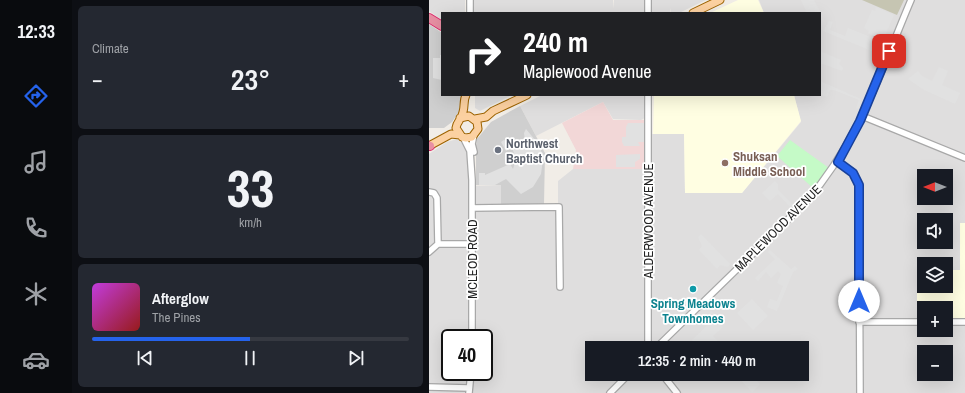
<!DOCTYPE html>
<html lang="en">
<head>
<meta charset="utf-8">
<style>
	:root { --surface:#171b24; --page:#242831; --text:#f1f3f6; --muted:#9ea1a6; --line:#363941; --accent:#2563eb }
	body { margin:0; font-family:"Archivo Narrow",sans-serif; background:var(--page); color:var(--text); height:100vh; display:flex; flex-direction:column; font-size:15px; white-space:nowrap }
	* { box-sizing:border-box; margin:0 }
	p { font-size:13px; color:var(--muted) }
	.icon { flex:none; width:22px; height:22px; fill:none; stroke:currentColor; stroke-width:2; stroke-linecap:round; stroke-linejoin:round }
	.map { position:relative; flex:1; overflow:hidden }
	.details { display:flex; flex-direction:column; gap:6px; padding:6px; background:#0d0f14; width:357px }
	.details>* { flex:none }
	.guide { position:absolute; left:12px; top:12px; width:380px; height:84px; border-radius:0px; box-shadow:0 4px 16px #0002; background:#202124; color:#fff; overflow:hidden }
	.needle { width:26px; rotate:270deg }
	.tools { position:absolute; left:488px; top:169px; display:grid; gap:8px }
	.tools a { display:grid; place-items:center; width:36px; height:36px; border-radius:0px; background:var(--surface); box-shadow:0 4px 16px #0002; font-size:20px }
	.speed { position:absolute; left:12px; top:329px; display:flex; gap:8px; font-size:20px; font-weight:700; text-align:center }
	.speed>* { display:grid; place-content:center; width:52px; height:52px; border-radius:50%; background:var(--surface); box-shadow:0 4px 16px #0002; line-height:1 }
	.speed .limit { border:2px solid #111; border-radius:6px; background:#fff; color:#111 }
	.pin { position:absolute; display:grid; place-items:center; width:34px; height:34px; color:#fff; margin:-17px; border-radius:8px; box-shadow:0 2px 6px #0006 }
	.me { position:absolute; width:44px; margin:-22px; rotate:0deg; stroke-linejoin:round; filter:drop-shadow(0 0 3px #0008) }
	.turn { display:flex; align-items:center; gap:14px; height:84px; padding:0 16px; font-size:18px }
	.turn .icon { width:52px; height:52px; stroke-width:2.5 }
	.turn b { display:block; font-size:28px; line-height:34px }
	.big { font-size:30px; font-weight:600; line-height:1.1 }
	.details .tile { flex:1; display:flex; flex-direction:column; justify-content:center; gap:6px; min-width:0; padding:0 14px; border-radius:6px; background:var(--page) }
	.details .dial { align-items:center; gap:0 }
	.dial b { font-size:52px; line-height:1 }
	.song { display:flex; align-items:center; gap:12px }
	.cover { width:48px; height:48px; border-radius:6px; background:linear-gradient(135deg,hsl(290 70% 55%),hsl(0 70% 35%)) }
	.played { height:4px; border-radius:2px; background:linear-gradient(90deg,var(--accent) 50%,var(--line) 50%) }
	.keys { display:flex; justify-content:space-around; direction:ltr }
	.heat { display:flex; justify-content:space-between; align-items:center; font-size:22px; direction:ltr }
	.trip { position:absolute; left:156px; top:341px; width:224px; height:40px; border-radius:0px; background:var(--surface); box-shadow:0 4px 16px #0002; font-weight:600; line-height:40px; text-align:center }
	main { display:flex; flex:1; min-height:0 }
	.dock { display:flex; flex-direction:column; width:72px; justify-content:space-around; align-items:center; background:#090b0e; color:var(--muted) }
	.dock .icon { width:28px; height:28px }
	.dock .on { color:var(--accent) }
	.dock b { font-size:18px; color:var(--text) }
	.map>svg:first-child { display:block }
</style>
</head>
<body>
<main>
<nav class="dock">
<b>12:33</b>
<svg class="icon on" aria-label="directions" viewBox="0 0 24 24"><path d="M12 3l9 9-9 9-9-9zM9 14v-3h6M13 9l2 2-2 2"/></svg>
<svg class="icon" aria-label="music" viewBox="0 0 24 24"><path d="M9 18V5l10-2v13"/><circle cx="6" cy="18" r="3"/><circle cx="16" cy="16" r="3"/></svg>
<svg class="icon" aria-label="phone" viewBox="0 0 24 24"><path d="M5 4h4l2 5-3 2q2 4 5 5l2-3 5 2v4C11 20 4 13 5 4z"/></svg>
<svg class="icon" aria-label="climate" viewBox="0 0 24 24"><path d="M12 3v18M4 7l16 10M4 17L20 7"/></svg>
<svg class="icon" aria-label="car" viewBox="0 0 24 24"><path d="M5 17H2v-5l4-1 3-4h7l3 4 3 1v5h-3M9 17h6M6 11h13"/><circle cx="7" cy="17" r="2"/><circle cx="17" cy="17" r="2"/></svg>
</nav>
<section class="details">
<div class="tile"><p>Climate</p>
<div class="heat"><a>−</a><b class="big">23°</b><a>+</a></div>
</div>
<div class="tile dial"><b>33</b><p>km/h</p></div>
<div class="tile">
<div class="song"><i class="cover"></i><div><b>Afterglow</b><p>The Pines</p></div></div>
<div class="played"></div>
<div class="keys"><svg class="icon" aria-label="previous" viewBox="0 0 24 24"><path d="M18 5L8 12l10 7zM5 5v14"/></svg><svg class="icon" aria-label="pause" viewBox="0 0 24 24"><path d="M8 5v14M16 5v14"/></svg><svg class="icon" aria-label="next" viewBox="0 0 24 24"><path d="M6 5l10 7-10 7zM19 5v14"/></svg></div>
</div>
</section>
<div class="map">
<svg width="536" height="393" viewBox="0 0 536 393">
	<rect width="100%" height="100%" fill="#f1ede7"/>
	<path fill="#dfdede" fill-rule="evenodd" d="M0,0h36v13h-23v7l-13,-9z
		M45,0h139l1,9v-9h31v13h-171z
		M221,0h56l-27,13h-8v-5l-1,5h-20z
		M330,0h206v393h-536v-239l18,-12 10,-3 8,7 4,9v31l32,-1v20l57,-1v-23l15,-12h79v-35h32l1,59h57l59,-71 -7,-27h26v-82h-56zM495,176h22v22h-22zM495,220h22v22h-22zM495,264h22v22h-22zM495,308h22v22h-22zM21,338h34v34h-34zM163,348h210v26h-210zM495,352h22v22h-22z
		M46,95h37l-32,16 -5,-3z
		M113,95h103v23l-4,2 -28,-1 -10,-17 -67,34 -16,-30z"/>
	<path fill="#f2d7d7" d="M174,102l10,18h32v49h-72l3,-19 -14,-27z"/>
	<path fill="#fffee2" d="M309,0h20l6,13h-54z
		M225,95h140l7,26 -59,72h-57l-1,-59h-31z
		M531,223h5v96h-19v-11h-22v11h-7v-31l29,-2v-16h14z"/>
	<path fill="#cfcfcf" d="M0,24l13,9v62h19v14l-9,13 -8,6h-15z
		M91,106l25,47 -1,51 -43,1v-20h-25v-39l1,-7 14,-17z"/>
	<path fill="#c6c5b2" d="M433,0h42l-7,15z"/>
	<path fill="#c5fac7" d="M361,140l39,28 -16,20 -36,-32z"/>
	<path fill="#e1e1e1" d="M372,0h13l8,16 -2,1v-4h-13z
		M447,7l18,8 -11,25 -15,-7 1,-2 -5,-3 8,-18 3,1z
		M400,21l4,1 -3,8 15,6 3,-8 35,14 -4,12 -56,-23z
		M391,51l21,9 -2,4 4,4 -1,3 -22,-8z
		M11,55h2v31v-6l-9,-2v-20h7z
		M510,67l9,4 -6,14 18,8 -5,11 -31,-14 -16,-11 10,-8 4,5 10,5z
		M391,81l41,18 -2,10 -3,-1 3,-8 -25,-10h-4l-3,7 -7,-3z
		M199,123h18l-1,19h-7l2,4h-16l-2,-4v-5h4v-10z
		M97,129l14,17 3,13 -2,15 -8,13 -12,7 -15,-15 -11,6h-16v-12h6v2l25,-11 3,5 3,-9 -4,-13 -6,4 -5,-9 3,-2 6,3 6,-4 9,1 -1,-7z
		M211,154v5l-5,3v5h-19v-12z
		M346,181l3,3v6l16,16 -3,2 -13,-14 -8,7 -8,-8z
		M272,234l29,30 -2,3 -8,-2 -3,4 -18,-19 3,-4 -4,-9z
		M341,250l21,19 4,-3 3,3 -5,3 -16,39 -10,-4 3,-8 7,2 6,-15 -6,-3 4,-9 -3,-3 -7,7 -5,-6 -8,9 -3,-3 20,-19 -7,-7z
		M323,299l16,17 -15,14 -16,-17z
		M282,311l10,8 -3,3 5,5 -10,9 10,10 -2,2h-11l-5,-4 -5,4 -8,-8 22,-21 -5,-6z
		M306,374h15l10,10 -8,8z"/>
	<g fill="none" stroke-linecap="round" stroke-linejoin="round">
		<defs>
			<path id="minor" d="M41,0v13
				M219,0v13
				M433,116l103,42
				M34,137l7,14 2,29v158
				M45,152l-2,-8 2,-9
				M409,162l16,11 5,12 1,208
				M0,192l5,1 3,5 1,46
				M43,208l87,-1 1,80
				M0,252l9,-8h34
				M430,322h65
				M517,322h19
				M219,348v-253
				M227,348l150,-146c53,-61 74,-129 105,-202
				M233,374l15,19
				M0,387l40,1
				M40,393l2,-21
				M181,393l19,-19"/>
			<path id="major" d="M264,13l27,-13
				M31,118l9,-2 8,6 1,7 -6,8 -6,1 -4,-1 -6,-9c1,-7 6,-9 7,-16 2,-6 0,-11 3,-17
				M46,119l11,-2 7,-6 34,-16
				M0,146l22,-12 9,1"/>
			<path id="highway" d="M0,18l13,8
				M0,146h1"/>
		</defs>
		<use href="#minor" stroke="#a8a8a8" stroke-width="8"/>
		<use href="#major" stroke="#9d6300" stroke-width="9"/>
		<use href="#highway" stroke="#dd276c" stroke-width="10"/>
		<use href="#minor" stroke="#fff" stroke-width="5.5"/>
		<use href="#major" stroke="#fcd1a1" stroke-width="7"/>
		<use href="#highway" stroke="#e88fa3" stroke-width="8"/>
	</g>
	<g fill="none" stroke-linecap="round" stroke-linejoin="round">
		<defs>
			<path id="route" d="M430,301v-116l-6,-12 -15,-11 22,-41 29,-70"/>
		</defs>
		<use href="#route" stroke="#184099" stroke-width="10"/>
		<use href="#route" stroke="#2563eb" stroke-width="7"/>
	</g>
	<circle fill="#6b7280" stroke="#fff" stroke-width="1.5" cx="69" cy="150" r="4"/>
	<circle fill="#8d6e63" stroke="#fff" stroke-width="1.5" cx="296" cy="163" r="4"/>
	<circle fill="#0f9aa8" stroke="#fff" stroke-width="1.5" cx="264" cy="289" r="4"/>
	<g text-anchor="middle" dominant-baseline="central" stroke-width="3.5" stroke-linejoin="round" paint-order="stroke">
		<g font-size="13" font-weight="bold" fill="#5b616d" stroke="#fff" text-anchor="start">
			<text x="77" y="143">Northwest<tspan x="77" dy="15">Baptist Church</tspan></text>
		</g>
		<g font-size="13" font-weight="bold" fill="#785e54" stroke="#fff" text-anchor="start">
			<text x="304" y="156">Shuksan<tspan x="304" dy="15">Middle School</tspan></text>
		</g>
		<g font-size="13" fill="#212121" stroke="#fff">
			<text transform="translate(219 221) rotate(-90)">ALDERWOOD AVENUE</text>
			<text transform="translate(349 228) rotate(-45)">MAPLEWOOD AVENUE</text>
			<text transform="translate(43 259) rotate(-90)">MCLEOD ROAD</text>
		</g>
		<g font-size="13" font-weight="bold" fill="#0d838f" stroke="#fff">
			<text x="264" y="303">Spring Meadows<tspan x="264" dy="15">Townhomes</tspan></text>
		</g>
	</g>
</svg>
<div class="tools">
<a><svg class="needle" viewBox="-14 -14 28 28"><path d="M0-13l5 13h-10z" fill="#e53935"/><path d="M0 13l5-13h-10z" fill="#9ea1a6"/></svg></a>
<a><svg class="icon" aria-label="sound" viewBox="0 0 24 24"><path d="M4 9h4l5-4v14l-5-4H4zM17 9q2 3 0 6"/></svg></a>
<a><svg class="icon" aria-label="layers" viewBox="0 0 24 24"><path d="M12 4l9 5-9 5-9-5zM3 14l9 5 9-5"/></svg></a>
<a>+</a>
<a>−</a>
</div>
<div class="speed"><div class="limit">40</div></div>
<div class="pin" style="left:460px;top:51px;background:#d93025"><svg class="icon" aria-label="arrive" viewBox="0 0 24 24"><path d="M6 21V4h12l-3 4 3 4H6"/></svg></div>
<svg class="me" style="left:430px;top:301px" viewBox="-20 -20 40 40"><circle r="19" fill="#fff"/><path d="M0-13L10 11 0 6-10 11z" fill="#2563eb"/></svg>
<div class="trip">12:35 · 2 min · 440 m</div>
<div class="guide">
<div class="turn"><svg class="icon" aria-label="right" viewBox="0 0 24 24"><path d="M7 20v-9h11M14 6l5 5-5 5"/></svg><div><b>240 m</b>Maplewood Avenue</div></div>
</div>
</div>
</main>
</body>
</html>
